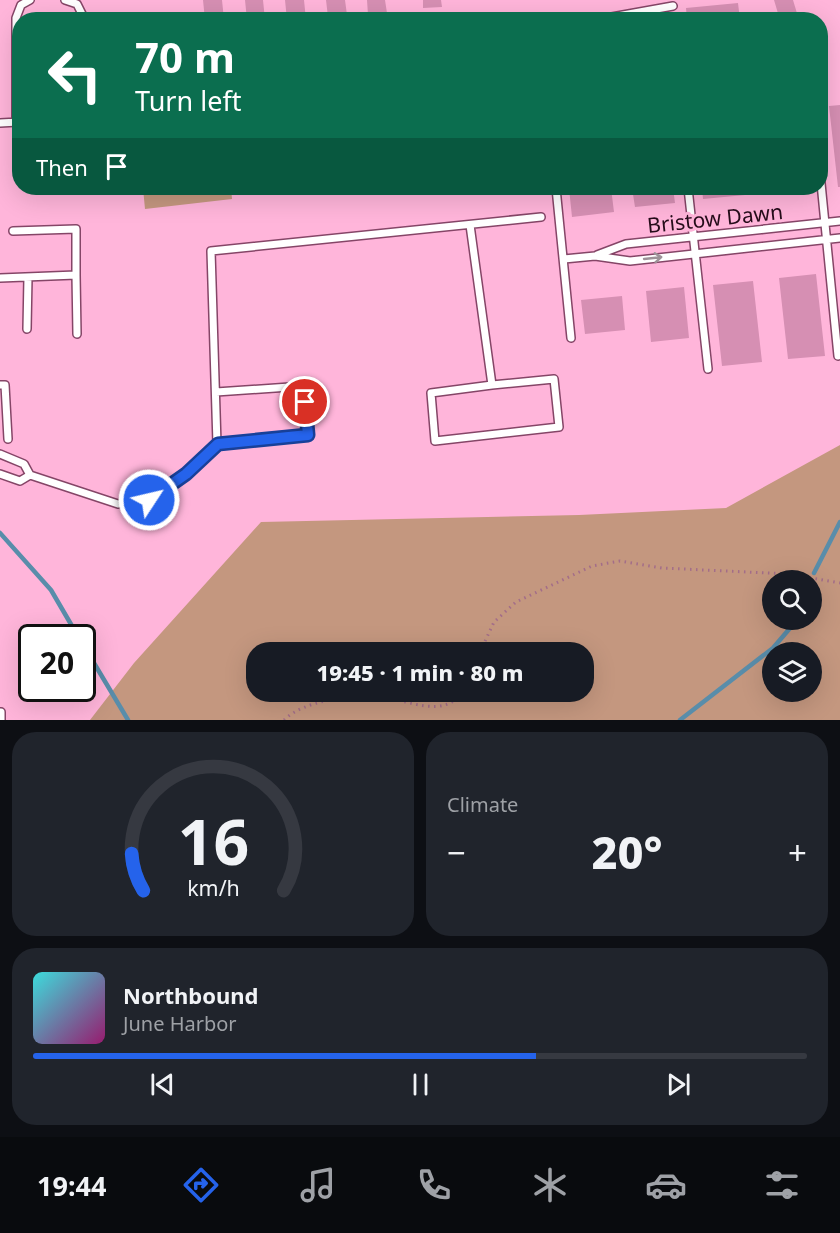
<!DOCTYPE html>
<html lang="en">
<head>
<meta charset="utf-8">
<style>
	:root { --surface:#171b24; --page:#20242c; --text:#f1f3f6; --muted:#9ea1a6; --line:#363941; --accent:#2563eb }
	body { margin:0; font-family:"Noto Sans",sans-serif; background:var(--page); color:var(--text); height:100vh; display:flex; flex-direction:column; font-size:22px; white-space:nowrap }
	* { box-sizing:border-box; margin:0 }
	p { font-size:20px; color:var(--muted) }
	.icon { flex:none; width:33px; height:33px; fill:none; stroke:currentColor; stroke-width:2; stroke-linecap:round; stroke-linejoin:round }
	.map { position:relative; height:720px; overflow:hidden }
	.panel { display:flex; flex-direction:column; gap:12px; padding:12px; background:#0d0f14; flex:1 }
	.panel>* { flex:none }
	.guide { position:absolute; left:12px; top:12px; width:816px; height:183px; border-radius:24px; box-shadow:0 6px 24px #0002; background:#0b6e4f; color:#fff; overflow:hidden }
	.tools { position:absolute; left:762px; top:570px; display:grid; gap:12px }
	.tools a { display:grid; place-items:center; width:60px; height:60px; border-radius:50%; background:var(--surface); box-shadow:0 6px 24px #0002; font-size:30px }
	.speed { position:absolute; left:18px; top:624px; display:flex; gap:12px; font-size:30px; font-weight:700; text-align:center }
	.speed>* { display:grid; place-content:center; width:78px; height:78px; border-radius:50%; background:var(--surface); box-shadow:0 6px 24px #0002; line-height:1 }
	.speed .limit { border:3px solid #111; border-radius:9px; background:#fff; color:#111 }
	.pin { position:absolute; display:grid; place-items:center; width:51px; height:51px; color:#fff; margin:-26px; border:3px solid #fff; border-radius:50%; box-shadow:0 2px 6px #0007 }
	.me { position:absolute; width:66px; margin:-33px; rotate:55deg; stroke-linejoin:round; filter:drop-shadow(0 0 4px #0008) }
	.turn { display:flex; align-items:center; gap:21px; height:126px; padding:0 24px; font-size:27px }
	.turn .icon { width:78px; height:78px; stroke-width:2.5 }
	.turn b { display:block; font-size:42px; line-height:51px }
	.then { display:flex; align-items:center; height:57px; padding:0 24px; background:#0003; gap:12px; font-size:22px }
	.big { font-size:45px; font-weight:800; line-height:1.1 }
	.panel .card { flex:1; display:flex; flex-direction:column; justify-content:center; gap:9px; min-width:0; padding:0 21px; border-radius:24px; background:var(--page) }
	.panel .dial { align-items:center; gap:0 }
	.dial svg { height:156px; overflow:visible; fill:none; stroke:var(--line); stroke-width:7; stroke-linecap:round; text-anchor:middle }
	.dial text { fill:var(--text); stroke:none }
	.song { display:flex; align-items:center; gap:18px }
	.cover { width:72px; height:72px; border-radius:9px; background:linear-gradient(135deg,hsl(180 70% 55%),hsl(320 70% 35%)) }
	.played { height:6px; border-radius:3px; background:linear-gradient(90deg,var(--accent) 65%,var(--line) 65%) }
	.keys { display:flex; justify-content:space-around; direction:ltr }
	.heat { display:flex; justify-content:space-between; align-items:center; font-size:33px; direction:ltr }
	.panel .tiles { flex:1; display:grid; gap:12px; grid-template-columns:1fr 1fr }
	.card:last-child { grid-column:span 2 }
	.trip { position:absolute; left:246px; top:642px; width:348px; height:60px; border-radius:24px; background:var(--surface); box-shadow:0 6px 24px #0002; font-weight:800; line-height:60px; text-align:center }
	.menu { display:flex; height:96px; justify-content:space-around; align-items:center; background:#090b0e; color:var(--muted) }
	.menu .icon { width:42px; height:42px }
	.menu .current { color:var(--accent) }
	.menu b { font-size:27px; color:var(--text) }
	.map>svg:first-child { display:block }
</style>
</head>
<body>
<div class="map">
<svg width="840" height="720" viewBox="0 0 840 720">
	<rect width="100%" height="100%" fill="#ffb5da"/>
	<path fill="#c4977f" fill-rule="evenodd" d="M143,188h88l1,11 -87,10z
		M840,445v275h-750l44,-57 127,-141 318,-7 147,-7zM772,580h40v40h-40zM256,652h328v40h-328zM772,652h40v40h-40z"/>
	<g fill="none" stroke-linecap="round" stroke-linejoin="round">
		<path stroke="#598daa" stroke-width="4.5" d="M0,533l51,57 28,48
			M814,573l26,-51
			M82,643l46,77
			M680,720l93,-72 24,-28"/>
	</g>
	<path fill="#d68fb3" d="M203,0h19l2,20h-19z
		M245,0h18l2,20h-18z
		M285,0h19l2,20h-19z
		M326,0h19l2,15 -19,2z
		M367,0h18l2,13 -19,2z
		M423,0h18l1,7 -19,1z
		M774,0h19l6,20h-19z
		M738,3l2,17h-53l-1,-12z
		M840,105v82h-2l-9,-81z
		M569,188h42l3,24 -42,5z
		M632,188h41l2,15 -40,4z
		M702,188h42l1,7 -42,4z
		M767,188h39l1,2 -39,4z
		M816,274l9,82 -37,3 -9,-81z
		M753,281l9,81 -40,4 -9,-81z
		M684,287l5,51 -38,4 -5,-51z
		M622,296l3,34 -40,4 -4,-34z"/>
	<g fill="none" stroke-linecap="round" stroke-linejoin="round">
		<defs>
			<path id="lane" d="M65,0l12,4 8,16
				M595,20l78,-14
				M16,122v-104l5,-13 9,-5
				M0,123l18,-1
				M820,173l18,183
				M556,188l15,150
				M688,188l20,181
				M470,225l22,160 -61,8 4,48 124,-14 -5,-48 -62,6
				M13,231l63,-2v46
				M597,255l29,-11 214,-23
				M564,259l31,-3 35,5 210,-23
				M0,278l76,-3 1,59
				M27,329l1,-52
				M0,385h5l3,54
				M216,392l88,-6 4,49 -91,9
				M0,454l24,10 6,11 88,29 31,-4 37,-26 31,-30 -6,-193 330,-34
				M0,474l20,7 10,-6
				M1,720v-8"/>
		</defs>
		<use href="#lane" stroke="#854567" stroke-width="10"/>
		<path stroke="#a36d89" stroke-width="3" stroke-dasharray="1.5 4.5" stroke-linecap="butt" d="M480,652l14,-30 22,-20 76,-36 28,-5 42,7 127,6 51,9
			M284,720c20,-20 70,-26 97,-23 25,2 63,23 81,-5"/>
		<use href="#lane" stroke="#fff" stroke-width="7"/>
	</g>
	<defs><path id="oneway-shaft" d="M-6 0H5M1.5-3L5.5 0L1.5 3" fill="none" stroke-width="1.6" stroke-linecap="round" stroke-linejoin="round" transform="scale(1.5)"/></defs>
	<use stroke="#9d9298" href="#oneway-shaft" transform="translate(653 258) rotate(-6)"/>
	<g fill="none" stroke-linecap="round" stroke-linejoin="round">
		<defs>
			<path id="route" d="M149,500l37,-26 32,-30 90,-9 -3,-33"/>
		</defs>
		<use href="#route" stroke="#184099" stroke-width="15"/>
		<use href="#route" stroke="#2563eb" stroke-width="10"/>
	</g>
	<g text-anchor="middle" dominant-baseline="central" stroke-width="6" stroke-linejoin="round" paint-order="stroke">
		<g font-size="21" fill="#260c1a" stroke="#ffb5da">
			<text transform="translate(715 218) rotate(-6)">Bristow Dawn</text>
		</g>
	</g>
</svg>
<div class="tools">
<a><svg class="icon" aria-label="search" viewBox="0 0 24 24"><circle cx="10" cy="10" r="6"/><path d="M15 15l6 6"/></svg></a>
<a><svg class="icon" aria-label="layers" viewBox="0 0 24 24"><path d="M12 4l9 5-9 5-9-5zM3 14l9 5 9-5"/></svg></a>
</div>
<div class="speed"><div class="limit">20</div></div>
<div class="pin" style="left:305px;top:402px;background:#d93025"><svg class="icon" aria-label="arrive" viewBox="0 0 24 24"><path d="M6 21V4h12l-3 4 3 4H6"/></svg></div>
<svg class="me" style="left:149px;top:500px" viewBox="-20 -20 40 40"><circle r="17" fill="#2563eb" stroke="#fff" stroke-width="3"/><path d="M0-11L8 9 0 5-8 9z" fill="#fff"/></svg>
<div class="trip">19:45 · 1 min · 80 m</div>
<div class="guide">
<div class="turn"><svg class="icon" aria-label="left" viewBox="0 0 24 24"><path d="M17 20v-9H6M10 6l-5 5 5 5"/></svg><div><b>70 m</b>Turn left</div></div>
<div class="then">Then<svg class="icon" aria-label="arrive" viewBox="0 0 24 24"><path d="M6 21V4h12l-3 4 3 4H6"/></svg></div>
</div>
</div>
<section class="panel">
<div class="tiles">
<div class="card dial"><svg viewBox="0 0 100 80">
<path d="M14 69A42 42 0 1 1 86 69"/>
<path d="M14 69A42 42 0 0 1 8 50" stroke="#2563eb"/>
<text x="50" y="56" font-size="32" font-weight="700">16</text>
<text x="50" y="72" font-size="11">km/h</text>
</svg></div>
<div class="card"><p>Climate</p>
<div class="heat"><a>−</a><b class="big">20°</b><a>+</a></div>
</div>
<div class="card">
<div class="song"><i class="cover"></i><div><b>Northbound</b><p>June Harbor</p></div></div>
<div class="played"></div>
<div class="keys"><svg class="icon" aria-label="previous" viewBox="0 0 24 24"><path d="M18 5L8 12l10 7zM5 5v14"/></svg><svg class="icon" aria-label="pause" viewBox="0 0 24 24"><path d="M8 5v14M16 5v14"/></svg><svg class="icon" aria-label="next" viewBox="0 0 24 24"><path d="M6 5l10 7-10 7zM19 5v14"/></svg></div>
</div>
</div>
</section>
<nav class="menu">
<b>19:44</b>
<svg class="icon current" aria-label="directions" viewBox="0 0 24 24"><path d="M12 3l9 9-9 9-9-9zM9 14v-3h6M13 9l2 2-2 2"/></svg>
<svg class="icon" aria-label="music" viewBox="0 0 24 24"><path d="M9 18V5l10-2v13"/><circle cx="6" cy="18" r="3"/><circle cx="16" cy="16" r="3"/></svg>
<svg class="icon" aria-label="phone" viewBox="0 0 24 24"><path d="M5 4h4l2 5-3 2q2 4 5 5l2-3 5 2v4C11 20 4 13 5 4z"/></svg>
<svg class="icon" aria-label="climate" viewBox="0 0 24 24"><path d="M12 3v18M4 7l16 10M4 17L20 7"/></svg>
<svg class="icon" aria-label="car" viewBox="0 0 24 24"><path d="M5 17H2v-5l4-1 3-4h7l3 4 3 1v5h-3M9 17h6M6 11h13"/><circle cx="7" cy="17" r="2"/><circle cx="17" cy="17" r="2"/></svg>
<svg class="icon" aria-label="filters" viewBox="0 0 24 24"><path d="M4 7h16M4 17h16"/><circle cx="9" cy="7" r="2"/><circle cx="15" cy="17" r="2"/></svg>
</nav>
</body>
</html>
